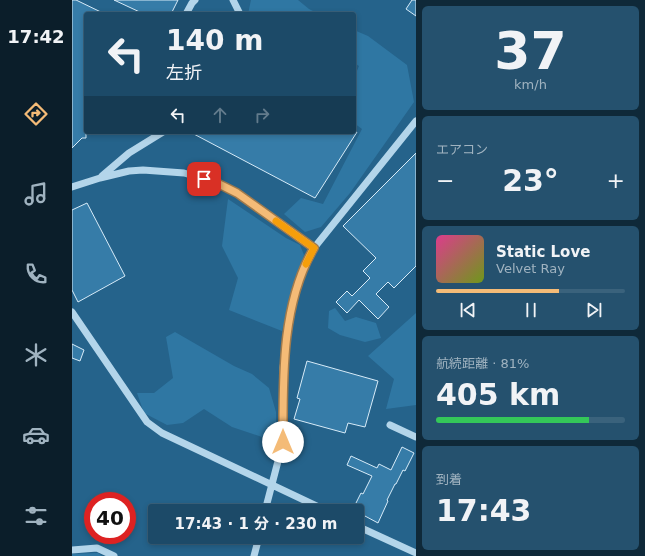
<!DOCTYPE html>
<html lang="ja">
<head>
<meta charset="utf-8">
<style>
	:root { --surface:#1c4a68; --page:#25516e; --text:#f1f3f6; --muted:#a0b3c0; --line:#3a627c; --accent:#f4bb77 }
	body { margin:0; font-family:"DejaVu Sans","Noto Sans JP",sans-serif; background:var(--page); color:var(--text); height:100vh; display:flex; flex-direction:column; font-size:15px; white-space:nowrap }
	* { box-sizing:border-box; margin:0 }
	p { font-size:13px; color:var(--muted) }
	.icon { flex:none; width:22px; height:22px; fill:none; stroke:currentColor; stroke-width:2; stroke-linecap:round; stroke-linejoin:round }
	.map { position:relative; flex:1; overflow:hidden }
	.side { display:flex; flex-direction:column; gap:6px; padding:6px; background:#0f2939; width:229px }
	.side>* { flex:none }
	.banner { position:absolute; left:12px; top:12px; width:272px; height:122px; border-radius:4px; box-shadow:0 2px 6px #0003,0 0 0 1px var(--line); background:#1c4a68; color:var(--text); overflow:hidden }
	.speed { position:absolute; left:12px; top:492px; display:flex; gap:8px; font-size:20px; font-weight:700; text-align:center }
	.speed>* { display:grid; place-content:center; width:52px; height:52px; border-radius:50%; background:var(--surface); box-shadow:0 2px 6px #0003,0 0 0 1px var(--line); line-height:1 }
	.speed .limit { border:6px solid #d22; background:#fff; color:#111 }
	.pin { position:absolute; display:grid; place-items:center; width:34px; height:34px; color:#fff; margin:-17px; border-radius:8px; box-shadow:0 2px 6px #0006 }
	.me { position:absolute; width:44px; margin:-22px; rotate:0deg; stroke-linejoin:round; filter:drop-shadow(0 0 3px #0008) }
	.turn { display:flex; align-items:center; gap:14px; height:84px; padding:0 16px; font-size:18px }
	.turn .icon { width:52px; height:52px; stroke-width:2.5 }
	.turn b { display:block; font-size:28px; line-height:34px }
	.lanes { display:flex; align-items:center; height:38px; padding:0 16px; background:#0003; justify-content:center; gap:20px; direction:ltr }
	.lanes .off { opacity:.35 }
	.big { font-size:30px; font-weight:700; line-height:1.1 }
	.side .card { flex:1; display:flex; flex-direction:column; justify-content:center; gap:6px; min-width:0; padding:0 14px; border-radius:6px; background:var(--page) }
	.side .dial { align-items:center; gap:0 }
	.dial b { font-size:52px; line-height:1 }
	.song { display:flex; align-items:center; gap:12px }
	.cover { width:48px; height:48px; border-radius:6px; background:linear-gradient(135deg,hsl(330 70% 55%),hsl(80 70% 35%)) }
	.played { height:4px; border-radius:2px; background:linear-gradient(90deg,var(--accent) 65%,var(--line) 65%) }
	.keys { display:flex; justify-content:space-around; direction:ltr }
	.heat { display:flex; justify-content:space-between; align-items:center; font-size:22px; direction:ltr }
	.charge { height:6px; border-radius:3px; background:linear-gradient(90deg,#34c759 81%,var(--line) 0) }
	.trip { position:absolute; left:76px; top:504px; width:216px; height:40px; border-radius:4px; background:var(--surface); box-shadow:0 2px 6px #0003,0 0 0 1px var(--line); font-weight:700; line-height:40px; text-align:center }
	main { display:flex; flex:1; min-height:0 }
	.tab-bar { display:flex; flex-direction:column; width:72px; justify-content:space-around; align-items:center; background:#0b1e2a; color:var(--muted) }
	.tab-bar .icon { width:28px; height:28px }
	.tab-bar .on { color:var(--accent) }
	.tab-bar b { font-size:18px; color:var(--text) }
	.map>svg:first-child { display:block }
</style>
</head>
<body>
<main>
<nav class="tab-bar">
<b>17:42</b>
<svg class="icon on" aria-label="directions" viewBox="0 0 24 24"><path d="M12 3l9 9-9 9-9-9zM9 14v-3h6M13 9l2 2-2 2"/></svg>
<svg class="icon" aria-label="music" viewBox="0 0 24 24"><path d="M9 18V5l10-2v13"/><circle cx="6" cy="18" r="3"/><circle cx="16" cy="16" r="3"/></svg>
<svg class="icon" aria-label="phone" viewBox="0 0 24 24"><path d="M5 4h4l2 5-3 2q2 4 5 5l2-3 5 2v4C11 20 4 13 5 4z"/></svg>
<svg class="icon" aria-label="climate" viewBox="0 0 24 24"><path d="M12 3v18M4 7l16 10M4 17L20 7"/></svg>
<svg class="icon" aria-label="car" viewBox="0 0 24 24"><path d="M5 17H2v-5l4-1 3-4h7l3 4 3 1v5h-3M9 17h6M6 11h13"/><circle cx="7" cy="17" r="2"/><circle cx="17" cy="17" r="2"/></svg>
<svg class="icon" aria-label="filters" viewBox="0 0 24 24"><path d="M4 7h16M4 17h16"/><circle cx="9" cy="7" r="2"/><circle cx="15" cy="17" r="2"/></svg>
</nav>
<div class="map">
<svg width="344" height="556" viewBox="0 0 344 556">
	<rect width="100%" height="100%" fill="#25638b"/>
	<path fill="#2f77a3" d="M179,0h47l11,9 10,5h-71z
		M282,30l14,6 39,29 7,37 -64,91 -29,34 -16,5 -21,-18 17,-16 22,6 39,-75 -8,-6v-45l5,-12 -5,-3z
		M156,199l58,39 14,7 4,10 -22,76 -53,-21 9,-32 -16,-32z
		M263,308l10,13 11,-4 20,6 5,15 -16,4 -25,-7 -12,-7 1,-17z
		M344,313v92l-30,4 8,-30 -26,-23z
		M103,332l59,34 18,8 17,14 7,24v20l-14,5 -30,-10 -28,-18 -21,14 -16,2 -23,-12 -7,-20h17l19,-15 -7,-41z
		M26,553l4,3h-30v-2z"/>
	<path fill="#367ca8" stroke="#d7ebf8" d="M0,0h4l29,14h-19v124h-4l-10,10z
		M42,0h64l-7,14h-27z
		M340,0h4v16l-10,-7z
		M118,132h167l-42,66z
		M344,153v113l-22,22 -6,-6 -12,12 13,13 -11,12 -19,-19 -12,13 -11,-11 11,-11 5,5 18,-18 -7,-7 13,-13 -33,-32z
		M15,203l38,73 -47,26 -6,-12v-80z
		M0,344l12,6 -4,11 -8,-3z
		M235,361l71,20 -13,46 -17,-4 -3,10 -51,-14 6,-20 -3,-1z
		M330,447l12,6 -9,18 -2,-1 -7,14h-1l-8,16 1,1 -10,22 -13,-7 -2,5 -6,-3v-7h-5l9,-18 2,1 9,-18 -25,-11 4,-9 26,12 2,-4 12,6z"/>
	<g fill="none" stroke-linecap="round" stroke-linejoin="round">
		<path stroke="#b3d5ea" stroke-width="7" d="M161,0l7,14
			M114,14l6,-11 3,-3
			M30,176l27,-23 34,-21
			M0,187l28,-9 29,-7 14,-1 41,3 31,9 22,11 77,55
			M0,312l75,110 15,11 165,78
			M318,425l26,12
			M193,511l18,-69v-74l3,-25 9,-50 12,-33 7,-12 102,-127
			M285,526l59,27
			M0,550l25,-2 17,8
			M182,556l5,-19"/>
	</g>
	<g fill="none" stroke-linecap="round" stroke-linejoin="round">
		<defs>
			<path id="route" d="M132,179l11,3 22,11 77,55c-33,56 -31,131 -31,194"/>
		</defs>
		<use href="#route" stroke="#9f7a4d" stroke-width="10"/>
		<use href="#route" stroke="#f4bb77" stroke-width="7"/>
		<path stroke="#f59e0b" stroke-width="7" d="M204,221l38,27 -8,16"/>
	</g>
</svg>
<div class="speed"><div class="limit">40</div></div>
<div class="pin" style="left:132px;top:179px;background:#d93025"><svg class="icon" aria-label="arrive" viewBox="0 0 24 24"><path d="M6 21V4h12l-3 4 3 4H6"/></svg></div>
<svg class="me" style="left:211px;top:442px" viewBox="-20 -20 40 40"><circle r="19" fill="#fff"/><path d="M0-13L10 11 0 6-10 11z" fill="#f4bb77"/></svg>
<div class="trip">17:43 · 1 分 · 230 m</div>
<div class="banner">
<div class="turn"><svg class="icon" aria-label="left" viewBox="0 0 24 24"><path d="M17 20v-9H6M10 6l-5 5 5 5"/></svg><div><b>140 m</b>左折</div></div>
<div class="lanes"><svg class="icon" aria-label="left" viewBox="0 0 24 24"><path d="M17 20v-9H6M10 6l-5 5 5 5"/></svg><svg class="icon off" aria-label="ahead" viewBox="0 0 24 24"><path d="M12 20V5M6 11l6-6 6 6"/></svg><svg class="icon off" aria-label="right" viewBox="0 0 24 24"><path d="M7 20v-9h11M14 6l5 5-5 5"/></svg></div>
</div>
</div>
<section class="side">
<div class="card dial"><b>37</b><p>km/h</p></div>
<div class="card"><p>エアコン</p>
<div class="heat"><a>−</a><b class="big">23°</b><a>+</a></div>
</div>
<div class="card">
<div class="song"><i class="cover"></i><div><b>Static Love</b><p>Velvet Ray</p></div></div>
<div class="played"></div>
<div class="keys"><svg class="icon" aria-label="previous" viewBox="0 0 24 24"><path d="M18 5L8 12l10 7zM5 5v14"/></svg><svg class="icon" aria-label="pause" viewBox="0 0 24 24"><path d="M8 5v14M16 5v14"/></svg><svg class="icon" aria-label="next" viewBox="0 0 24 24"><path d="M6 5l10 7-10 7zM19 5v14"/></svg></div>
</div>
<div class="card"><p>航続距離 · 81%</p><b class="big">405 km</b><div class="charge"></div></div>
<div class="card"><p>到着</p><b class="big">17:43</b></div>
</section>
</main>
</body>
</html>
